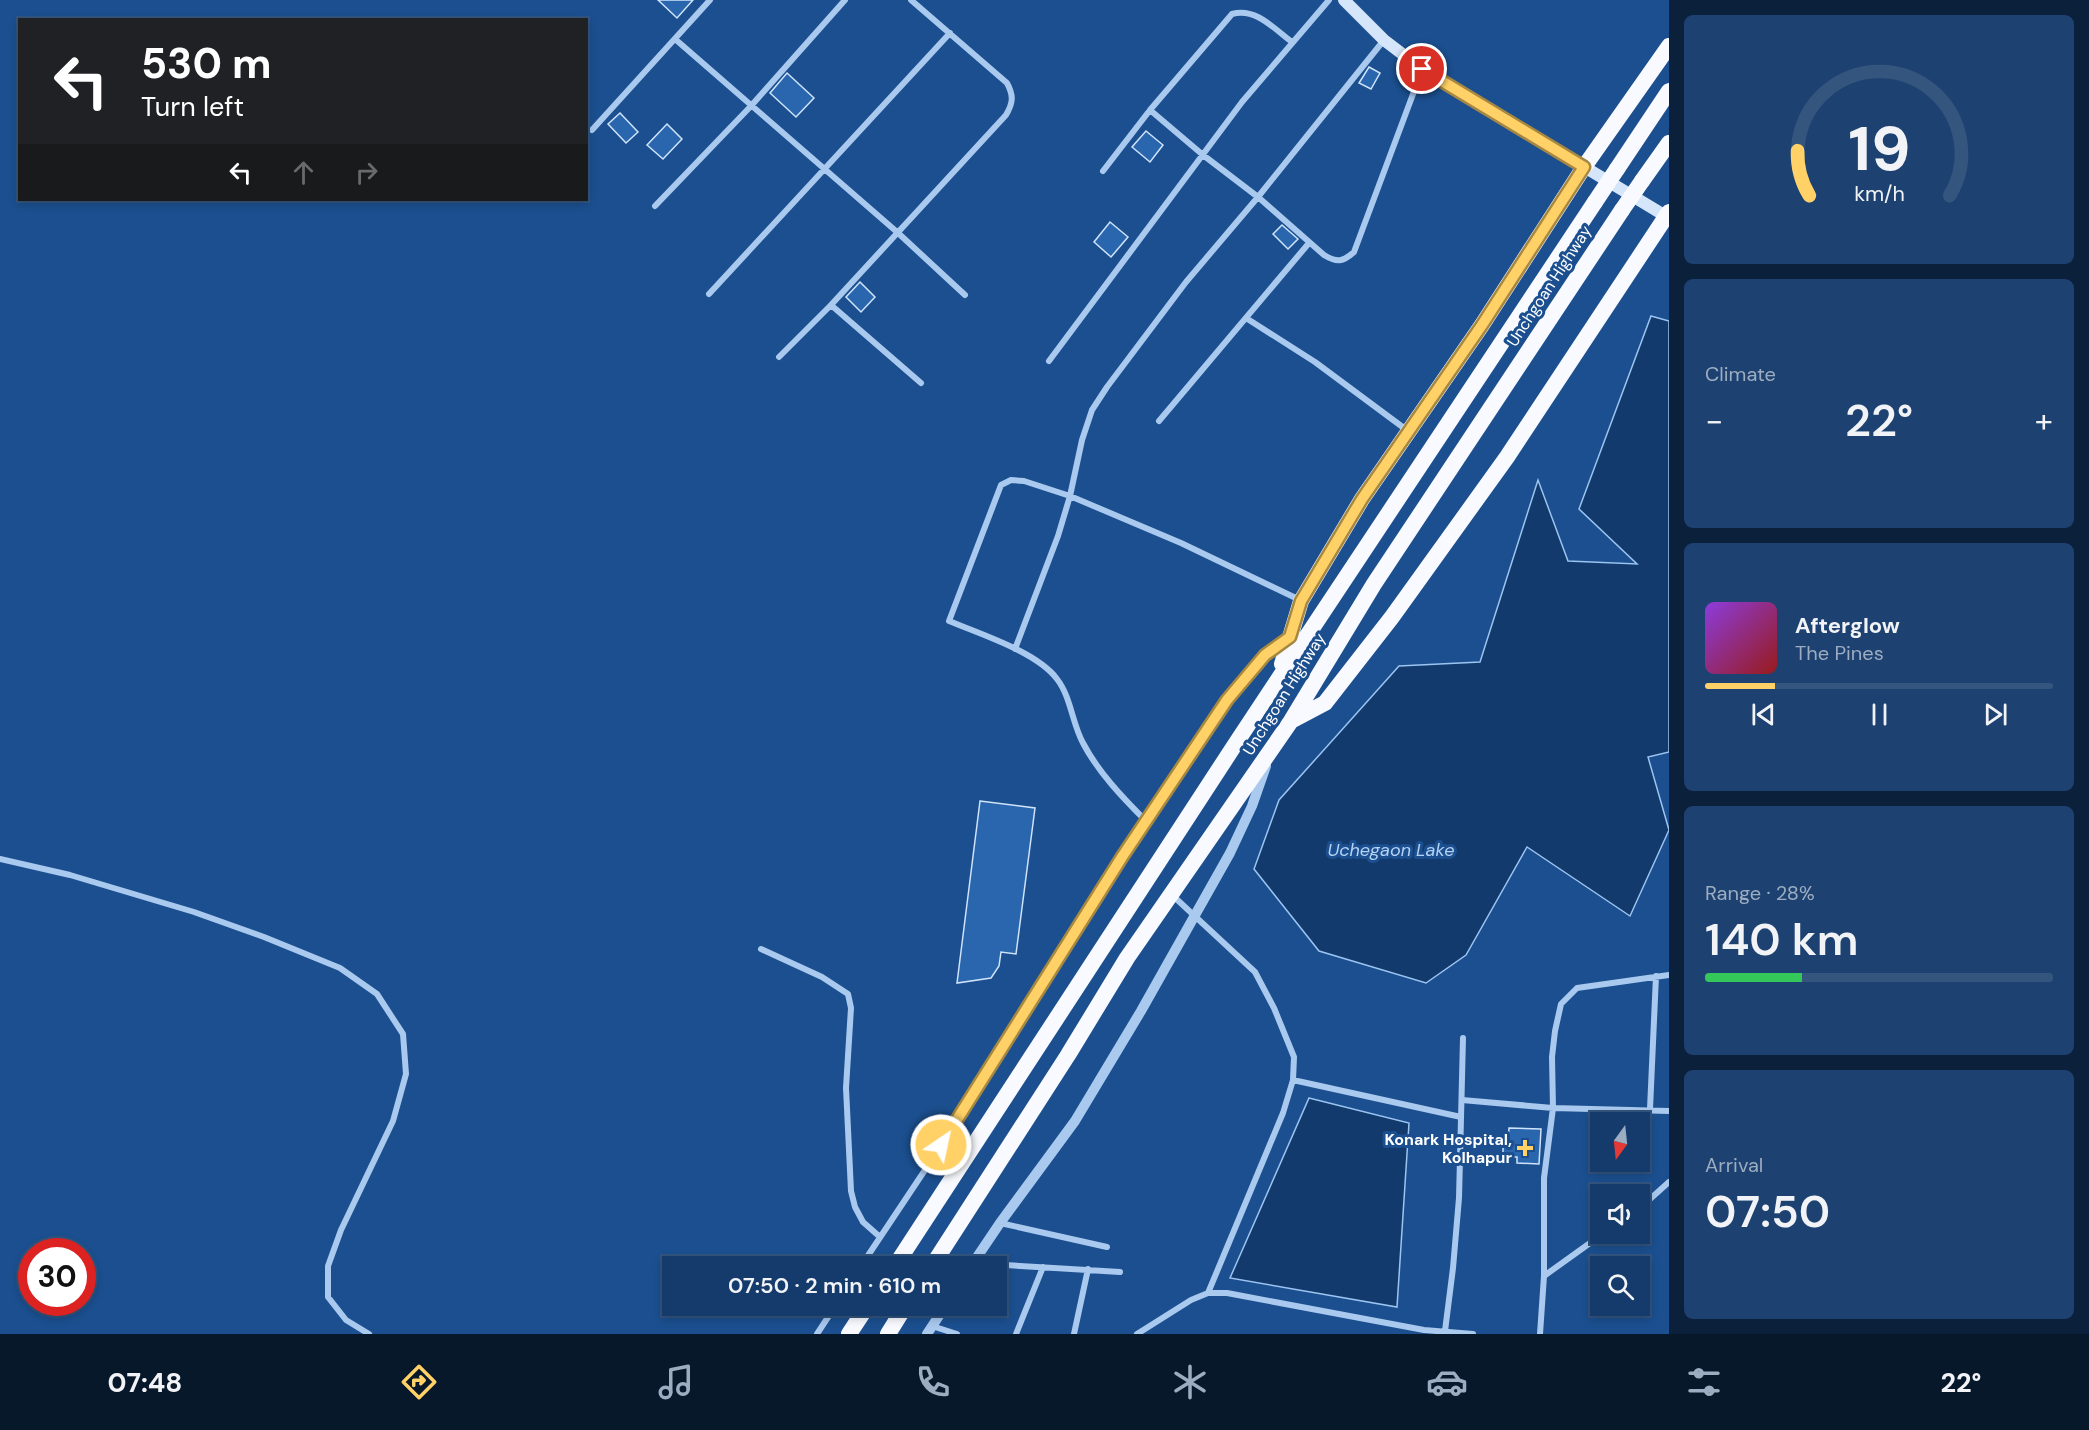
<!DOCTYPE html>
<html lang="en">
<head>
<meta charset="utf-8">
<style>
	:root { --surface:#143b6b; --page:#1d4271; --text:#f1f3f6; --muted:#9dadc1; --line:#33557e; --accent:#ffd166 }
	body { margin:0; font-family:"DM Sans",sans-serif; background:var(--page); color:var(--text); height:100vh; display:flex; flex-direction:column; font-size:22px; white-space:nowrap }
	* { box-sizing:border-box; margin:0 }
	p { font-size:20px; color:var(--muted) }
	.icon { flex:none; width:33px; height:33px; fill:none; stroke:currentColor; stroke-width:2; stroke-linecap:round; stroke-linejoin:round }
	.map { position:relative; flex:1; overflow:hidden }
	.drawer { display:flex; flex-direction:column; gap:15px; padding:15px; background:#0b203b; width:420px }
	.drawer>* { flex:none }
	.guide { position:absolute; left:18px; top:18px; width:570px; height:183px; border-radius:0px; box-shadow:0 3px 9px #0003,0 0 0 2px var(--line); background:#202124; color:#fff; overflow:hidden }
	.needle { width:39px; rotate:195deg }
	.buttons { position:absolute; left:1590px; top:1112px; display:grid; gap:12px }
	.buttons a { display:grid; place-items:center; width:60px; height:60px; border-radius:0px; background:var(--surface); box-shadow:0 3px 9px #0003,0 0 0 2px var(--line); font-size:30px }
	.speed { position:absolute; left:18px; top:1238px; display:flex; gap:12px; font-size:30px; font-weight:700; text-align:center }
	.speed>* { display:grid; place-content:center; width:78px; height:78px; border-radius:50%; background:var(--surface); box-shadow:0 3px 9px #0003,0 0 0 2px var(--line); line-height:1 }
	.speed .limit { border:9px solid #d22; background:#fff; color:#111 }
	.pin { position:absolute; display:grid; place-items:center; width:51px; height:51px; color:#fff; margin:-26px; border:3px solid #fff; border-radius:50%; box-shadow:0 2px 6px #0007 }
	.me { position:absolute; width:66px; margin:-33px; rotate:34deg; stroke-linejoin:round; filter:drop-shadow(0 0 4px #0008) }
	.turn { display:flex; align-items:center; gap:21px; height:126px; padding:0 24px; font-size:27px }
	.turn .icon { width:78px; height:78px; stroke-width:2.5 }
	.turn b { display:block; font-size:42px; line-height:51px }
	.lanes { display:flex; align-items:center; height:57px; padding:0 24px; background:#0003; justify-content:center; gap:30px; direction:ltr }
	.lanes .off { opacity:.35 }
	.big { font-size:45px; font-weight:600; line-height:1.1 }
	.drawer .card { flex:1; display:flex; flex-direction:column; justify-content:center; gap:9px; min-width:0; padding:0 21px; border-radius:9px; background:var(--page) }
	.drawer .dial { align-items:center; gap:0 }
	.dial svg { height:156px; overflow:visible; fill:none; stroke:var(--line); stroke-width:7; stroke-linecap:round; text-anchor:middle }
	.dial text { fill:var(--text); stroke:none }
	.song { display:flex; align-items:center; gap:18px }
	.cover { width:72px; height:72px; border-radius:9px; background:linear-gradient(135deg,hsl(270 70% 55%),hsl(0 70% 35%)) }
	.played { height:6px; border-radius:3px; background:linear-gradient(90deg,var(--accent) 20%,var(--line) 20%) }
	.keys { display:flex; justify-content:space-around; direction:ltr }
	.heat { display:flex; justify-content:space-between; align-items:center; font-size:33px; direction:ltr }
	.charge { height:9px; border-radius:4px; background:linear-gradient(90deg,#34c759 28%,var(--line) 0) }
	.trip { position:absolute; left:662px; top:1256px; width:345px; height:60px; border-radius:0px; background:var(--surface); box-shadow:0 3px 9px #0003,0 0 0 2px var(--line); font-weight:600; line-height:60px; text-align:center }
	.menu { display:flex; height:96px; justify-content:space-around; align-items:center; background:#08182b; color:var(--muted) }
	.menu .icon { width:42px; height:42px }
	.menu .on { color:var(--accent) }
	.menu b { font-size:27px; color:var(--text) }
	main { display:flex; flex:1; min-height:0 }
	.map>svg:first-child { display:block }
</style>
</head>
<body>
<main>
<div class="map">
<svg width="1669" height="1334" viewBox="0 0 1669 1334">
	<rect width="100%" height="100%" fill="#1b4f8f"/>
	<path fill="#123a6d" stroke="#9cc4f0" stroke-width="1.5" d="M1651,316l18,5v431l-21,5 21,73 -39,86 -103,-69 -61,108 -40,28 -107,-32 -65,-82 25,-69 120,-134 81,-4 58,-182 30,81 69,3 -58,-55z
		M1309,1098l100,25 -12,184 -167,-29z"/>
	<path fill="#2a66ad" stroke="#cfe3fa" stroke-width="1.5" d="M658,0h35l-16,18z
		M1369,67l11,6 -9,16 -12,-6z
		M787,73l27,25 -18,19 -26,-24z
		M620,113l18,19 -12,11 -18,-19z
		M667,124l15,15 -19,20 -16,-14z
		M1146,131l17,14 -13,17 -18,-15z
		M1110,222l18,15 -17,20 -17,-15z
		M1282,225l16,14 -10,10 -15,-15z
		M860,282l15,15 -14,15 -15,-15z
		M980,801l55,7 -19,146 -15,-2 -2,14 -8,12 -34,5z
		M1509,1128l32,1 -2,35 -22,-1v-6h-14v-16h5z"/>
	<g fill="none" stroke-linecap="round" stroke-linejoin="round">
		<path stroke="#a9c9ee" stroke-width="6" d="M675,39l222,193 68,63
			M1150,110l53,45 55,42 66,58c13,8 19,7 30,-3l68,-182
			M592,130l118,-130
			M1103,171l47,-61 82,-96c24,-7 42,15 60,28
			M655,206l96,-100 94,-106
			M709,294l241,-261
			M831,305l90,78
			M1246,318l69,44 93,69
			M779,357l52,-52 175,-190c7,-12 8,-19 1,-32l-96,-83
			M1049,361l193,-259 87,-102
			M1159,421l150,-178
			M1015,649l43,-113 12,-40 12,-56 10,-30 15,-23 79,-105 72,-85 126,-157
			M1146,821c-23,-23 -48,-49 -63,-78 -11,-20 -12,-46 -26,-64 -20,-27 -77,-45 -108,-58l52,-136 10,-5 13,1 46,15 111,47 119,57
			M0,859l70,16 124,37 70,25 76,31 37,26 26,40 3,40 -13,47 -52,109 -13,36v31l18,23 23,14
			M1171,894l84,78 19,36 20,49 -1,23 -10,33 -75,180
			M761,949l61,28 26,17 3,14 -5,80 5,103 4,16 8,15 17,15
			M1293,1080l168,37
			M1462,1100l91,8 116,3
			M1650,1109l6,-133
			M1640,1208l29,-26
			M1000,1223l107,24
			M973,1263l147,9
			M861,1266l104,-156 157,-253 105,-157 38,-45 21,-15
			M1544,1276l60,-43
			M932,1326l25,8
			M1445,1331l8,-63 6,-70 4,-160
			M817,1334l19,-29
			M1016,1334l27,-67
			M1074,1334l14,-65
			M1137,1334l54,-34 17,-7h19l197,37 49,4
			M1540,1334l4,-58v-98l9,-70 -1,-51 3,-26 6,-27 16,-16 92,-13"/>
		<path stroke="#a9c9ee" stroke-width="10" d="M971,1266l29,-43 75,-102 66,-110 89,-158 22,-47 14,-40
			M927,1334l19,-29"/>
		<path stroke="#d6e6fa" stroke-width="12" d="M1344,0l40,40 38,29 247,149"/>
		<path stroke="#f8faff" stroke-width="16" d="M1617,169l52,-78
			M1642,181l27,-38
			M1282,664l19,-63 61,-102 120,-174 102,-158 85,-121
			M1291,721l34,-18 67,-86 115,-160 162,-245
			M895,1266l343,-526 357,-538
			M932,1266l136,-211 59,-97 164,-237 83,-137 248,-374
			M849,1334l19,-29
			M888,1334l18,-29"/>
		<path stroke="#f8faff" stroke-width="16" d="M1595,202l22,-33
			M1622,210l20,-29"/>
	</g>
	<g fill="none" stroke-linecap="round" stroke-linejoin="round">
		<defs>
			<path id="route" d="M941,1145l181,-288 105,-157 38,-45 25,-18 11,-36 61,-102 120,-174 102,-158 -162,-98"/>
		</defs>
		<use href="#route" stroke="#a68842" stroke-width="15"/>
		<use href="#route" stroke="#ffd166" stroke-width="10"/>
	</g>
	<path fill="#ffd166" stroke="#1b4f8f" stroke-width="2" d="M1522 1139h6v6h6v6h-6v6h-6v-6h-6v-6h6z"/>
	<g text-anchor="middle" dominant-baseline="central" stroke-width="6" stroke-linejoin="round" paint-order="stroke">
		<g font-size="16" fill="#fff" stroke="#1b4f8f">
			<text transform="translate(1549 286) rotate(-57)">Unchgoan Highway</text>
			<text transform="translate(1284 694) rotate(-58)">Unchgoan Highway</text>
		</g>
		<g font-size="16" font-weight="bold" fill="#fff" stroke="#1b4f8f" text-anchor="end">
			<text x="1512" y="1139">Konark Hospital,<tspan x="1512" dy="18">Kolhapur</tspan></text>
		</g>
		<g font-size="18" font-style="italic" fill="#b5d3f5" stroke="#1b4f8f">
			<text x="1391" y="850">Uchegaon Lake</text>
		</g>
	</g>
</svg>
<div class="buttons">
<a><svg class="needle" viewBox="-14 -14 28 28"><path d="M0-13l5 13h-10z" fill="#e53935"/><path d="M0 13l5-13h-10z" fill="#9dadc1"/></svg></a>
<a><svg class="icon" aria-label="sound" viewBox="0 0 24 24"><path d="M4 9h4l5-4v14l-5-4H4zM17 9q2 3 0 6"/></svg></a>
<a><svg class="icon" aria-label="search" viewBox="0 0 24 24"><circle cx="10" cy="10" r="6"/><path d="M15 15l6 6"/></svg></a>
</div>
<div class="speed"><div class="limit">30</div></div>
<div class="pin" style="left:1422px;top:69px;background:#d93025"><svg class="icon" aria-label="arrive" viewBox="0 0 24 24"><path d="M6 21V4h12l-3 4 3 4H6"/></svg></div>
<svg class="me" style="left:941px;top:1145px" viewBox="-20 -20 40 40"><circle r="17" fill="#ffd166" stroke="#fff" stroke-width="3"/><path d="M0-11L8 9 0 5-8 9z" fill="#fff"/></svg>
<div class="trip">07:50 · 2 min · 610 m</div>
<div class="guide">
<div class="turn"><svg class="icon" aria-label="left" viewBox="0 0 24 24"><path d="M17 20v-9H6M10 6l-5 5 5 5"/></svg><div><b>530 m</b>Turn left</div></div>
<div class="lanes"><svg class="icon" aria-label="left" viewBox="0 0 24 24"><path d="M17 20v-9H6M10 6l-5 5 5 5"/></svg><svg class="icon off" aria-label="ahead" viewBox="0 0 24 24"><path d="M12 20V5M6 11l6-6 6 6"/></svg><svg class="icon off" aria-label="right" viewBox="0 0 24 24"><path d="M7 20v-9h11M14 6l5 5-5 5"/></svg></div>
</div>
</div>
<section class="drawer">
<div class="card dial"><svg viewBox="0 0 100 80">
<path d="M14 69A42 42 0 1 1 86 69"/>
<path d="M14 69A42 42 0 0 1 8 46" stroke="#ffd166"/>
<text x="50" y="56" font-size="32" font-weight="700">19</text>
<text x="50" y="72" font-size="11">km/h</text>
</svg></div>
<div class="card"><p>Climate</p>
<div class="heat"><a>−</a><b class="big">22°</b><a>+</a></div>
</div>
<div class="card">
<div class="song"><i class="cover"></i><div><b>Afterglow</b><p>The Pines</p></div></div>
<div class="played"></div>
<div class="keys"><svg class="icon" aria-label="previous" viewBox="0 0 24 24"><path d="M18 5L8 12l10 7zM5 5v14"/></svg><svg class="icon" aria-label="pause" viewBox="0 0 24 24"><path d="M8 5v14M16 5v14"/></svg><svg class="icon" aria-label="next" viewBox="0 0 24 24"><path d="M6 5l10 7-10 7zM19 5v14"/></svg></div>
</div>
<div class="card"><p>Range · 28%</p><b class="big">140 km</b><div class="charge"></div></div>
<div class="card"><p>Arrival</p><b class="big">07:50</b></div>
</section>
</main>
<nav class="menu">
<b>07:48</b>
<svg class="icon on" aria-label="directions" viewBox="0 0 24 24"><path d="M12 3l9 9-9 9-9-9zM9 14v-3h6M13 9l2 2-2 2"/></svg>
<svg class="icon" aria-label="music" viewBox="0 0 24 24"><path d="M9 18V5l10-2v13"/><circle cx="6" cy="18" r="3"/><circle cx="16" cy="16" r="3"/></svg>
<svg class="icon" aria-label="phone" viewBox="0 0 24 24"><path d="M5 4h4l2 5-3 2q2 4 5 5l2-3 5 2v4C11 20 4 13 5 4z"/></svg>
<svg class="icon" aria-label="climate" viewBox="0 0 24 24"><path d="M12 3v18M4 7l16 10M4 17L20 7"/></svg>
<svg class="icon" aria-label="car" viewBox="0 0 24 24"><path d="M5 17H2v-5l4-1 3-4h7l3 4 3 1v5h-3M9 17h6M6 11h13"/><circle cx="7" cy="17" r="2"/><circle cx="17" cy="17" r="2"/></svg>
<svg class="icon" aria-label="filters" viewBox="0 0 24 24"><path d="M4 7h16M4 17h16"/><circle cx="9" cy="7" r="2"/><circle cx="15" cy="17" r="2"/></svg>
<b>22°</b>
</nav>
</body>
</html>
